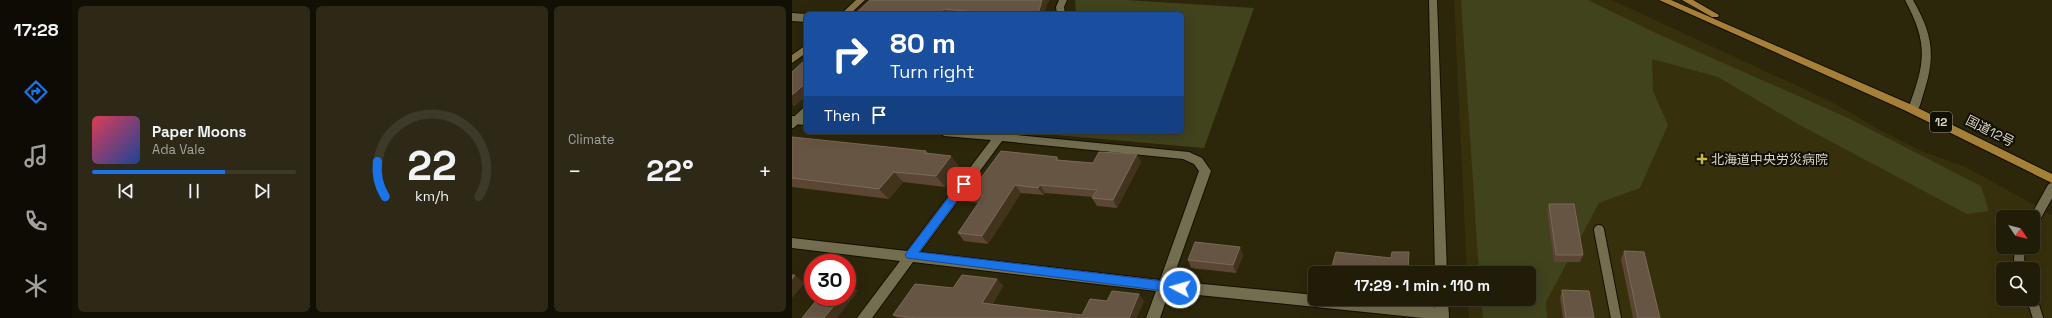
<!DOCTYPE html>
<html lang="en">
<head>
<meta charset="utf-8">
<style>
	:root { --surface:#211c08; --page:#2d2916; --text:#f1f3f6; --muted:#a2a19c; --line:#3e3a29; --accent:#1a73e8 }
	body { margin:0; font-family:"Space Grotesk","Noto Sans JP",sans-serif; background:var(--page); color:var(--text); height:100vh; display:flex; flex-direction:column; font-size:15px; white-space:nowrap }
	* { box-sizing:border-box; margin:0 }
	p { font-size:13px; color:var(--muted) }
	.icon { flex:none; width:22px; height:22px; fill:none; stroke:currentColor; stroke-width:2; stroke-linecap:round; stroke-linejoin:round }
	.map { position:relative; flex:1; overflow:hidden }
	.drawer { display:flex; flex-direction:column; gap:6px; padding:6px; background:#120f04; width:720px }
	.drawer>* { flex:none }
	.guide { position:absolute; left:12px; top:12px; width:380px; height:122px; border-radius:6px; box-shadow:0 4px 16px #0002,0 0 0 1px var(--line); background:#1a4fa0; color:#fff; overflow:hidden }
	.needle { width:26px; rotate:125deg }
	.fabs { position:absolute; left:1204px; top:210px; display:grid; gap:8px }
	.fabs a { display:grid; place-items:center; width:44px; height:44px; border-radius:6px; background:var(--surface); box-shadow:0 4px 16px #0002,0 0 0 1px var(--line); font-size:20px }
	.speed { position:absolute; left:12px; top:254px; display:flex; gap:8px; font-size:20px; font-weight:700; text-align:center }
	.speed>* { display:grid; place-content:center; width:52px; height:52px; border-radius:50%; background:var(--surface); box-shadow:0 4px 16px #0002,0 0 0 1px var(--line); line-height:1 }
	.speed .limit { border:6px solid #d22; background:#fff; color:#111 }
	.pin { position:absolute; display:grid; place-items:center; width:34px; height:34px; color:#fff; margin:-17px; border-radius:8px; box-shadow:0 2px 6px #0006 }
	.me { position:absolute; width:44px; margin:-22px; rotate:276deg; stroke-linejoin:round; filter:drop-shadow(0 0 3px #0008) }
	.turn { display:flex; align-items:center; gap:14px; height:84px; padding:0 20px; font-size:18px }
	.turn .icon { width:52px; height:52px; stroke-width:2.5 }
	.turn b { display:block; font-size:28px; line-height:34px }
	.then { display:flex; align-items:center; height:38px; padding:0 20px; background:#0003; gap:8px; font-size:15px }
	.big { font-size:30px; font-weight:800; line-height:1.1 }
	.drawer .card { flex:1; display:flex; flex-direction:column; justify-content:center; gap:6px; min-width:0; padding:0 14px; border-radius:6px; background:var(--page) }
	.drawer .dial { align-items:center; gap:0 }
	.dial svg { height:104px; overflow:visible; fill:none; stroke:var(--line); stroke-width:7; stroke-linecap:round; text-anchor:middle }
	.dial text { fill:var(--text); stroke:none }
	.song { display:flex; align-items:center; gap:12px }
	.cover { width:48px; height:48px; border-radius:6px; background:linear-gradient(135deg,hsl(350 70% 55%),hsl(220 70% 35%)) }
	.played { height:4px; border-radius:2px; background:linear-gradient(90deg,var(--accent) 65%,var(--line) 65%) }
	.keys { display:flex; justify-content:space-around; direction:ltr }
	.heat { display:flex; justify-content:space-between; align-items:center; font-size:22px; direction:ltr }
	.drawer .tiles { flex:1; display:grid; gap:6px; grid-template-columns:repeat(3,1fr) }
	.trip { position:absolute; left:516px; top:266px; width:228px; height:40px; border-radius:6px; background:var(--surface); box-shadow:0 4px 16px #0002,0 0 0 1px var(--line); font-weight:800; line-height:40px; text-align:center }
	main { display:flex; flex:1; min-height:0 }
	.menu { display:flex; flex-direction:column; width:72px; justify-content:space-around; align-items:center; background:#0d0b03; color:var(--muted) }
	.menu .icon { width:28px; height:28px }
	.menu .current { color:var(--accent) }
	.menu b { font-size:18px; color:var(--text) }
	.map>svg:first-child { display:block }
</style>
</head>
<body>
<main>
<nav class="menu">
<b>17:28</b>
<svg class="icon current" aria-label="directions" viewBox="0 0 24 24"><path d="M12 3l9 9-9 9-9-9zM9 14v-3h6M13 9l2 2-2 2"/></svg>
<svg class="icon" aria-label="music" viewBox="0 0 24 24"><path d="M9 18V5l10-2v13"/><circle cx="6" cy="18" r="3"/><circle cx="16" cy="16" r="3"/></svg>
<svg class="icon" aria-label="phone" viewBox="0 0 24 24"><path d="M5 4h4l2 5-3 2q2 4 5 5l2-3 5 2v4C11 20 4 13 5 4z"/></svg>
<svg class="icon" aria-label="climate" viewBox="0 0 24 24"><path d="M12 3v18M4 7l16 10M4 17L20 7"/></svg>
</nav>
<section class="drawer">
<div class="tiles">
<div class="card">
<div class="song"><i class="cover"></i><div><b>Paper Moons</b><p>Ada Vale</p></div></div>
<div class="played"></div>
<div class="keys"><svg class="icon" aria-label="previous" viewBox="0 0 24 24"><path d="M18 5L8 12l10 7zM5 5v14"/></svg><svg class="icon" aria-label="pause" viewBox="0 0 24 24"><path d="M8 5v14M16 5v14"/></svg><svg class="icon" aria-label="next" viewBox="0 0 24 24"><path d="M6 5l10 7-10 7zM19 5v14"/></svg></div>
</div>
<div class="card dial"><svg viewBox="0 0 100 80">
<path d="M14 69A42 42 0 1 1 86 69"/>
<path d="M14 69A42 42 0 0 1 8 42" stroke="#1a73e8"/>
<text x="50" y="56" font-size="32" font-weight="700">22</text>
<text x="50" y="72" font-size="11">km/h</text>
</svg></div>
<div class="card"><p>Climate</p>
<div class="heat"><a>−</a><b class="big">22°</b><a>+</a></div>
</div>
</div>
</section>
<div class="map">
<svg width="1260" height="318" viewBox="0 0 1260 318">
	<rect width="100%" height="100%" fill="#2c260b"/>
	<path fill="#37300c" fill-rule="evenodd" d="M662,0h158l224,104 40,24 45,23 45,16 86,48v103h-583l-1,-19h61v-26h-62zM1211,217h30v30h-30zM1211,269h30v30h-30z"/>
	<path fill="#41431d" d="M283,0h51l128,8 -50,140 -182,-16h160v-118h-106z
		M669,0h127l72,35 188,83 133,68 8,25 -22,3 -169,-90 -80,-47 -66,-18 1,32 15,34 -28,63 -41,15 -53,99 1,16h-64l-2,-19h48v-26h-50z"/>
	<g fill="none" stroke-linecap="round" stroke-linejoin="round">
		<defs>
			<path id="service-far1" d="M0,17l14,1
				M0,124l14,-13"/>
			<path id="service" d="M1241,222l19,-34
				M807,230l17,88
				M1228,247l-1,13 3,9
				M1240,299l6,19"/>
			<path id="minor" d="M267,0h8l-3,7 1,7h-8l-1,-7z
				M0,116l14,1v8l-14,-1z
				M147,132h69l-1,2 182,18 13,6 9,13 -39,110 143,14v4h36l91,9 5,2 2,4 -2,4h-24l-254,-26 -9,26h-14l10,-27 -243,-29 -41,56h-15l43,-57 -108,-13v-10l115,13 84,-111 -47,-4zM210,141l181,18 11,5 5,7 -39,109 -240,-28z"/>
			<path id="tertiary" d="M637,0h8l10,273h-12z
				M1113,0h8c20,35 23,56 10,95 -2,6 -3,16 -10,18l-5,-4c17,-46 21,-64 -3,-109z
				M644,299h12l1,19h-14z"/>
			<path id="secondary" d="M64,0h9l-15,14h-9z
				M14,45v8l-14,10v-8z"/>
			<path id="trunk" d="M867,0h12l241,105 140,69v9l-148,-73z
				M890,0h11l26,15 -1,2h-6z"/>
		</defs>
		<use href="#service-far1" stroke="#140f00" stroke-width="10"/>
		<use href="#service" stroke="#140f00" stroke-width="12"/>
		<use href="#minor" stroke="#140f00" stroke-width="2"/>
		<use href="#tertiary" stroke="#140f00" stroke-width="2"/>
		<use href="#secondary" stroke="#140f00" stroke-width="2"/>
		<use href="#trunk" stroke="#140f00" stroke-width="2"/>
		<use href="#service-far1" stroke="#746e51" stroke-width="8"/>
		<use href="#service" stroke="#746e51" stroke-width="10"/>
		<use href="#minor" fill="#746e51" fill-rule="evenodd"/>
		<use href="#tertiary" fill="#746e51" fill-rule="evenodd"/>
		<use href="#secondary" fill="#877547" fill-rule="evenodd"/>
		<use href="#trunk" fill="#a78038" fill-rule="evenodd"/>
	</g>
	<path fill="#5a4633" d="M78,0l177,4 -3,10h-189z
		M0,137l134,14 2,2 32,14 -15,20 -42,-5 -14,17 -97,-12z
		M265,157l2,3 34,3 48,-1 -24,46 -20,-2 -5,-8 1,-1 -48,-4 -1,2 -23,-2 -33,51 -24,-3 -6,-8 21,-30 -10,-1 -6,-8 18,-16z
		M757,204l34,51 -3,7h-26l-7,-50z
		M832,251l36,67h-27l-12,-59z
		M451,255l-7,18 -45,-5 -3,-8z
		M205,279l6,7 -11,19 90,10 25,-14h37l-8,17h-239l-4,-3 60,-27z
		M770,290l32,28h-31l-3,-20z"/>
	<path fill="#42331c" d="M250,0h8l-3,4 -3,10h-6z
		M152,9l3,5h-8z
		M14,83v13l-12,11 -2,-3v-9z
		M345,154l4,8 -24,46 -4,-8z
		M159,156l9,11 -15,20 -9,-11z
		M102,172l9,10 -14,17 -10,-10z
		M223,185l6,8 -33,51 -6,-8z
		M248,185l5,8 -1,2 -6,-7z
		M448,247l3,8 -7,18 -3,-8z
		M3,275l10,8 -13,15v-19z
		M205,279l6,7 -14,25 -7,-8z
		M58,285l8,6 -21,27h-13l17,-21h6v-8z
		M347,294l5,7 -8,17h-7z"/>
	<path fill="#675543" stroke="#796a57" d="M78,0h172l-4,14h-52l1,-1 -43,-4 -5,5h-84z
		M14,59v24l-14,12v-23z
		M0,137l134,14 -1,2 26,3 -15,20 -42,-4 -15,17 -87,-11z
		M209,151l56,6 -1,3 37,3 6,-11 38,2 -24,46 -21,-2 5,-8 -57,-5 -2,3 -23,-3 -33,51 -24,-3 25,-37 -20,-2 12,-16h6z
		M757,204h25l9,51h-27z
		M403,242l45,5 -7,18 -45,-5z
		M832,251l20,1 16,66h-22z
		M544,252l55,6 1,-6h17l-1,21h-78z
		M0,275h3l-3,4z
		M170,275l35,4 -15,24 100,12 8,-16 17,2 5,-10 27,3 -10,24h-213l-23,-3 22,-31 38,4z
		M55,284l3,1 -3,4z
		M770,290l27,1 5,27h-28z
		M27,297h22l-17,21h-22z"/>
	<path fill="#1a73e8" stroke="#114b97" d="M172,180l5,4 -2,3 -48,65 261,31 4,2 2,3 -2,3 -4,2 -273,-35 -2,-3 2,-3 54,-71z"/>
	<path fill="#c9ba3a" stroke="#120f05" stroke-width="1.5" d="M908 153h4v4h4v4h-4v4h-4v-4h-4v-4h4z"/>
	<g text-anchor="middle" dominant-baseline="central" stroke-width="4" stroke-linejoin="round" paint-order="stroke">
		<rect fill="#120f05" stroke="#9d9a8c" stroke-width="1" x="1138" y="112" width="22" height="20" rx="3"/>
		<g font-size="12" font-weight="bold" fill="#d9d6c6">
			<text x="1149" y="122">12</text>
		</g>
		<g font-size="13" fill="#d9d6c6" stroke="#120f05">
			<text transform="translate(1198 131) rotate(27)">国道12号</text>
		</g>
		<g font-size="13" fill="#d9d6c6" stroke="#120f05" text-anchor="start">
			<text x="919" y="159">北海道中央労災病院</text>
		</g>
	</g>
</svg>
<div class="fabs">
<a><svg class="needle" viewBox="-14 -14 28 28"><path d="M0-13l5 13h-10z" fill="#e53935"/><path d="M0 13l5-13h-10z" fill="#a2a19c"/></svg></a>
<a><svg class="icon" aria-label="search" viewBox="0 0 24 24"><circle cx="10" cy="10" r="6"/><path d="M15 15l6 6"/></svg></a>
</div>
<div class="speed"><div class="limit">30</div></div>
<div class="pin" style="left:172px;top:184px;background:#d93025"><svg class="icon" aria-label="arrive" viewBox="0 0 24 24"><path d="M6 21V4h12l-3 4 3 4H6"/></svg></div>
<svg class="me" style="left:388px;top:288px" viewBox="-20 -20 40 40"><circle r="17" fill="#1a73e8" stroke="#fff" stroke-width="3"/><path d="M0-11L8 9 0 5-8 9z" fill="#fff"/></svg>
<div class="trip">17:29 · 1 min · 110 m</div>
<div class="guide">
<div class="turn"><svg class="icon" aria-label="right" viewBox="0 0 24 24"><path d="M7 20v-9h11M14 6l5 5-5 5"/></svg><div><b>80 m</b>Turn right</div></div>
<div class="then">Then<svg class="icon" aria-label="arrive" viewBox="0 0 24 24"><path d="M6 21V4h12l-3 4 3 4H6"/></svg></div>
</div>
</div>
</main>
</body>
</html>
